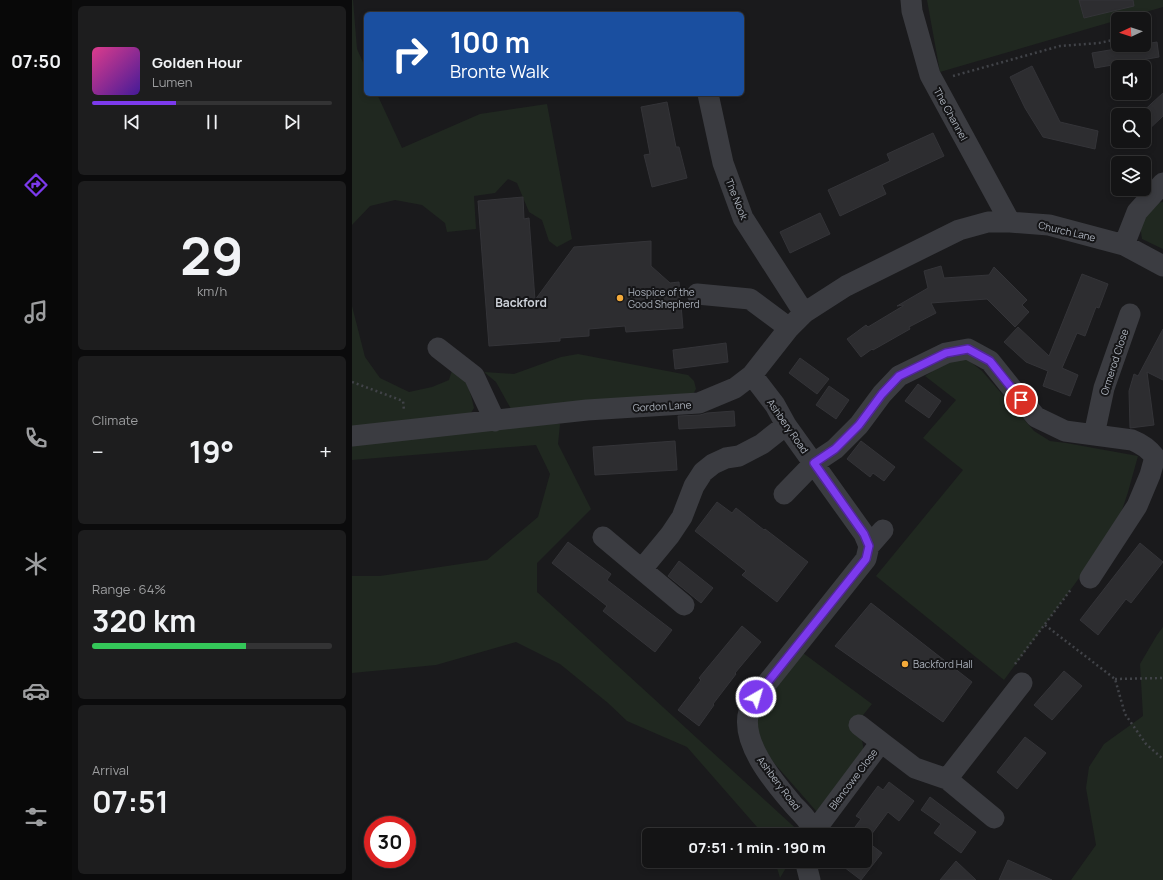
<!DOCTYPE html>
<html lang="en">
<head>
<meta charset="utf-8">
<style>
	:root { --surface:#141415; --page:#1d1d1e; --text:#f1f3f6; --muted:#9d9ea0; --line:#333334; --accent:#7c3aed }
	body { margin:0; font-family:Manrope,sans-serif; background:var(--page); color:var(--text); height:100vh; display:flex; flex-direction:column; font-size:15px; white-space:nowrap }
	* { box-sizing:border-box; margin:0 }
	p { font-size:13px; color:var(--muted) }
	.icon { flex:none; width:22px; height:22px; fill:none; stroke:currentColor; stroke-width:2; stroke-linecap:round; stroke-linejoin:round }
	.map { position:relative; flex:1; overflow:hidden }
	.panel { display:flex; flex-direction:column; gap:6px; padding:6px; background:#0b0b0c; width:280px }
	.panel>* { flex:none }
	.banner { position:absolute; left:12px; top:12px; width:380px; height:84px; border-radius:6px; box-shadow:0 2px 6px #0003,0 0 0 1px var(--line); background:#1a4fa0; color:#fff; overflow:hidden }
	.needle { width:26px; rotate:266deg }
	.fabs { position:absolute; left:759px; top:12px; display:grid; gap:8px }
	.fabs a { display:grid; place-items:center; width:40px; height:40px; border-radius:6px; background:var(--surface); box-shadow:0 2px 6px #0003,0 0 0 1px var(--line); font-size:20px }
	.speed { position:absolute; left:12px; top:816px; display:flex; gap:8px; font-size:20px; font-weight:700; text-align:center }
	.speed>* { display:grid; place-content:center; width:52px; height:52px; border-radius:50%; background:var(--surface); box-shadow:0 2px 6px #0003,0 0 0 1px var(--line); line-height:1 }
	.speed .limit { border:6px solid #d22; background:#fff; color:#111 }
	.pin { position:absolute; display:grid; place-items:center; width:34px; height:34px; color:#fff; margin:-17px; border:2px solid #fff; border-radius:50%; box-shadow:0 1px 4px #0007 }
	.me { position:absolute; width:44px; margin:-22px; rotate:38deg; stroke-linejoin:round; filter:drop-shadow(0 0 3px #0008) }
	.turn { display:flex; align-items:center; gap:14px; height:84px; padding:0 20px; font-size:18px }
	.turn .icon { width:52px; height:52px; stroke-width:2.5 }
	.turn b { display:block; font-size:28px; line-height:34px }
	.big { font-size:30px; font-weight:700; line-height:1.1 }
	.panel .card { flex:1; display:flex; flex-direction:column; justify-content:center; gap:6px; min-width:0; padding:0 14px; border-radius:6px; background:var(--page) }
	.panel .dial { align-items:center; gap:0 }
	.dial b { font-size:52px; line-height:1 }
	.song { display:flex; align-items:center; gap:12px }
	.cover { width:48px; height:48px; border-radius:6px; background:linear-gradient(135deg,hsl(330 70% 55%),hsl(260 70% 35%)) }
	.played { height:4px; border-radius:2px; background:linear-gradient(90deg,var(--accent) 35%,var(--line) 35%) }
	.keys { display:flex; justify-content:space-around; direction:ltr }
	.heat { display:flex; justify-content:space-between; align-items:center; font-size:22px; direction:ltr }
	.charge { height:6px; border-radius:3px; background:linear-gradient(90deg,#34c759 64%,var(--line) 0) }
	.trip { position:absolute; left:290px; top:828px; width:230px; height:40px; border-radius:6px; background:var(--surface); box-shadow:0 2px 6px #0003,0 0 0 1px var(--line); font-weight:700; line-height:40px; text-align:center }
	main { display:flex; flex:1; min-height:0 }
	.dock { display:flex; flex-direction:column; width:72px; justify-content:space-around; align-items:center; background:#080808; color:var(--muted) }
	.dock .icon { width:28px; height:28px }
	.dock .active { color:var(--accent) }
	.dock b { font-size:18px; color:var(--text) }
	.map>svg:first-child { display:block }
</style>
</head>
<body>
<main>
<nav class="dock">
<b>07:50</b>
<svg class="icon active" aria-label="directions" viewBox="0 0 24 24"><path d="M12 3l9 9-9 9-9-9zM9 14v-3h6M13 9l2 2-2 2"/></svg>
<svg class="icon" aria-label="music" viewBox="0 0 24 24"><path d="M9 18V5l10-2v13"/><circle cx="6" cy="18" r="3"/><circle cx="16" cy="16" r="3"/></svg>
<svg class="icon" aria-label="phone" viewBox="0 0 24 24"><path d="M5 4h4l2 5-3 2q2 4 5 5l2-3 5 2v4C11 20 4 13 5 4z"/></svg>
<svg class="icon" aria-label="climate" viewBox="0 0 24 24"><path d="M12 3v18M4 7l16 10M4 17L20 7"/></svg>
<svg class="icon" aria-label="car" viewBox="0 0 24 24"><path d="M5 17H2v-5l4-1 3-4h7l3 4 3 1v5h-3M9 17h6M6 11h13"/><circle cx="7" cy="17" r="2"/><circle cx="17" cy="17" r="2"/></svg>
<svg class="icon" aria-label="filters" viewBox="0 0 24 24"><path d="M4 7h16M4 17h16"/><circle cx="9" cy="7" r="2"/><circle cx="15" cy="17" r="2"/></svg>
</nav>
<section class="panel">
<div class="card">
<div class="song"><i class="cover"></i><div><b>Golden Hour</b><p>Lumen</p></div></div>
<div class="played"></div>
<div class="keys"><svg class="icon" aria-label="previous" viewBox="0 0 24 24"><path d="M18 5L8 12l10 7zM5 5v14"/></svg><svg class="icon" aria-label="pause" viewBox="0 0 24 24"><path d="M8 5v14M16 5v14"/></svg><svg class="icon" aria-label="next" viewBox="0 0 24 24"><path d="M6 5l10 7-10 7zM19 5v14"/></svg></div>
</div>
<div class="card dial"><b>29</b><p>km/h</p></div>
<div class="card"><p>Climate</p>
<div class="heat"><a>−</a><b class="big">19°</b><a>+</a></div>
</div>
<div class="card"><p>Range · 64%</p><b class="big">320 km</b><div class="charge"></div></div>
<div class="card"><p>Arrival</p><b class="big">07:51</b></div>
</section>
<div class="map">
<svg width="811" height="880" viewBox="0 0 811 880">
	<rect width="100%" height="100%" fill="#1a1a1c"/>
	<path fill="#202820" d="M0,0h1l4,49 9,20v25h11l25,54 78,-34 67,-10 25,135 -15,8 -8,-6 -7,-21 -13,-8 -12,-29 -9,-4 -13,14 -21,3 2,33 -29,3 -2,-9 -23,-18 -27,-5 -25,6 -18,19z
		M575,0h236v7l-41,12h-4v1l-178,52z
		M811,202v47l-21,-10 -2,-14 15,-22z
		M0,306l13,51 15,21 29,14 23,-5 17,-7 4,-13c14,14 17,22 21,41l-7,11 -115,9z
		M226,354l110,21 6,6 2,8 -4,7 -181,13 -15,-27 -12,-10 30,2 47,-17z
		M599,359h16l15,12 52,60 16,10 16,2 72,13 -10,36 -8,24 -32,50 -84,114 -128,-104 87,-106 -40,-32 33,-38 -31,-24z
		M196,424h12l-2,20 33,65 -54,54v29l266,243h-39l-77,-88 -60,-26 -19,-18 -48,-39 -44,-22 -80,23 -84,8v-97h28l107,-16 51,-43 12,-43 -14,-29 -184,15v-18z
		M811,627v253h-92l25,-35 -10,-57 3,-21 15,-23 39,-28 -3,-52 17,-29z
		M451,653l69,51 -21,26 11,10 2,11 -47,61 -43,-49 -12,-18 -4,-15 -1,-11 5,-12z
		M423,861h15l-10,17z"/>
	<path fill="#2d2d30" stroke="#343438" d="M727,0h54l1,6 -50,12z
		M805,42l2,15 -64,11 -3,-15z
		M680,66l28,56 38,9 -3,18 -52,-12 -18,-29 -15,-31z
		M811,93v23l-19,18v-19h-5z
		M315,102l9,45h3l8,31 -35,9 -8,-32 6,-1 -9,-47z
		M581,133l11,23 -62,29 4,9 -46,22 -12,-26 62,-29 -3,-7z
		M171,197l1,22 5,-1 6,82 39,-53 77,-6v25l19,17 9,-1 4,46 -57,4 -1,-6 -36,3v7l-29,2v3l-71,5 -11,-145z
		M468,213l10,21 -40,19 -10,-21z
		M589,266l3,12 45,-3 5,-8 33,33 -5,5 7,7 -14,15 -28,-28 -56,4 5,10 -27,14 1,2 -37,21 -1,-1 -11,8 -14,-18 19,-14 2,2 35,-21v-1l-6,1 31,-18 -4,-17z
		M730,274l26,10 -9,24 -3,-1 -11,29 -8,-3 -15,35 16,7 -8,21 -27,-10 5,-15 -22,-9 -22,-20 14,-15 31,29z
		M811,329v51l-16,-8 7,53 -24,3 -1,-37 5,-17 4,2z
		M374,343l2,19 -53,7 -2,-19z
		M448,358l29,21 -12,15 -28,-21z
		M566,384l23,17 -12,17 -24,-17z
		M477,386l20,14 -13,19 -20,-14z
		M382,411l1,15 -56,3 -1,-13 22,-1 7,-2z
		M323,441l2,29 -82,5 -2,-28z
		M509,441l34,26 -11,14 -11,-8 -3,4 -23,-18z
		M365,502l15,11 4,-5 28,22 1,-1 43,33 -31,40 -35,-27 4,-4 -51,-40z
		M216,542l43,32 -4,6 65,50 -17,22 -52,-41 4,-5 -55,-43z
		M788,543l23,19 -32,41 -5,-4 -28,36 -18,-15z
		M327,561l34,27 -12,15 -33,-27z
		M519,603l101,79 -29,40 -108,-76z
		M390,626l19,16 -26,31 1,1 -23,30 1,1 -15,21 -21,-16 23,-30 -2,-2z
		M712,671l18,15 -30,34 -18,-15z
		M673,737l21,16 -29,36 -20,-17z
		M537,782l25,19 -15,20 -11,-9 -17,23h-22l12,-16 -5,-3 22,-30 5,4z
		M578,797l46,35 -15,21 -27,-20 7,-9 -20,-14z
		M513,840l17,13 -21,27 -25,-19h29z
		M656,860l44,20h-53z
		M604,861l20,19h-36z"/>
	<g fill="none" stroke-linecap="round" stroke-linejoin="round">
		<path stroke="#414348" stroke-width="2.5" stroke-dasharray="2 3" stroke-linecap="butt" d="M601,76l107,-30 39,-3 19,-4
			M0,382l51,19 1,9
			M693,625l70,54 10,35 21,30 17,15
			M663,664l57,-76
			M763,679l48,-1"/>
		<path stroke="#3b3c41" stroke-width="21" d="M559,0l1,11 18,64 80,147
			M356,94l15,69 20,55 61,95
			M772,245l13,-33 26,-29
			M345,294l53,5 39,29
			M86,348l36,28 21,45
			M400,375l23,30 11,20 78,109 5,12 -3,13 -110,138c-2,4 -5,9 -7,14 -9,30 23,69 42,91 5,7 17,16 19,24 1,2 1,6 1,9
			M742,435l10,-47 26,-74
			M0,436l235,-26 112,-7 36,-15 17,-13 37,-47 15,-15 42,-27 113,-56 29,-8h22l39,3 75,20 39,21
			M432,494l30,-31 21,-14 24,-24 23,-31 17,-18 47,-23 22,-4 22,12 24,30 22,26 29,14 67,9c10,4 17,9 23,17l-5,18 -13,31 -47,72
			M251,537l81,68
			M517,546l14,-16
			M290,569l28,-34 12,-18 12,-31 9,-14 10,-8 13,-6 13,-2 23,-12 24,-19
			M507,725l22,17
			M595,779l75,-96
			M458,825l12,-4 59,-79 34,26 32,11 47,39
			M456,861l-1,7 3,12"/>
	</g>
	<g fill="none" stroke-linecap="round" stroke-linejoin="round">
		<defs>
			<path id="route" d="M404,697l110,-138 3,-13 -5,-12 -50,-71 21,-14 24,-24 23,-31 17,-18 47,-23 22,-4 22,12 31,39"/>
		</defs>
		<use href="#route" stroke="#51269a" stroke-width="10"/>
		<use href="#route" stroke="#7c3aed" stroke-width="7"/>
	</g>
	<g fill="#f4aa3a" stroke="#151517" stroke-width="1.5">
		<circle cx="268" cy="298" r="4"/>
		<circle cx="553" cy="664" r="4"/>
	</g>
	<g text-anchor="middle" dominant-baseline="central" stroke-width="4" stroke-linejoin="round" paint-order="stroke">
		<g font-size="10" fill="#acb2bc" stroke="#151517">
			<text transform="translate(599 114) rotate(61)">The Channel</text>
			<text transform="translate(385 199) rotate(68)">The Nook</text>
			<text transform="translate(715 231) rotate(13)">Church Lane</text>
			<text transform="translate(762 362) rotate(-72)">Ormerod Close</text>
			<text transform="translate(310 406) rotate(-3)">Gordon Lane</text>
			<text transform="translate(436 426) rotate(55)">Ashbery Road</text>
			<text transform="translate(501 779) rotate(-53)">Blencowe Close</text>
			<text transform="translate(427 783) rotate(53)">Ashbery Road</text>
		</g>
		<g font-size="10" fill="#acb2bc" stroke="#151517" text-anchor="start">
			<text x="276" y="292">Hospice of the<tspan x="276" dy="12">Good Shepherd</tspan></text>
			<text x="561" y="664">Backford Hall</text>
		</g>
		<g font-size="12" font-weight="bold" fill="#cdd1d8" stroke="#151517">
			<text x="169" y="302">Backford</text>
		</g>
	</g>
</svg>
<div class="fabs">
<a><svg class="needle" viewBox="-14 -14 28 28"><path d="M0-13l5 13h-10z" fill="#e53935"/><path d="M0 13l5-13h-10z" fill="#9d9ea0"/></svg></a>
<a><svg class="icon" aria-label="sound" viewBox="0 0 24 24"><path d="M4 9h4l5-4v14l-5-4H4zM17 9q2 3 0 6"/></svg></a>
<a><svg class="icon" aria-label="search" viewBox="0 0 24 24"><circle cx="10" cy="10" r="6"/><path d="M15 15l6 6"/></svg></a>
<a><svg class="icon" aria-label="layers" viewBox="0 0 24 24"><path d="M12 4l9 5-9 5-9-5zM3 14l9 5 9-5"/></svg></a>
</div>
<div class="speed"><div class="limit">30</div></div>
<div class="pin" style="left:669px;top:400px;background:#d93025"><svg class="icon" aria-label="arrive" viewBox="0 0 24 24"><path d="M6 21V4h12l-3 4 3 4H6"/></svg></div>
<svg class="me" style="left:404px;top:697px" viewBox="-20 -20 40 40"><circle r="17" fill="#7c3aed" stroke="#fff" stroke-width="3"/><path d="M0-11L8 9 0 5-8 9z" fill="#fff"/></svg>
<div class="trip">07:51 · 1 min · 190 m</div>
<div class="banner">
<div class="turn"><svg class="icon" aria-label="right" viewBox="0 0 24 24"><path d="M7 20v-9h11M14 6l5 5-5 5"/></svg><div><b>100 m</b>Bronte Walk</div></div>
</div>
</div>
</main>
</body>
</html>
